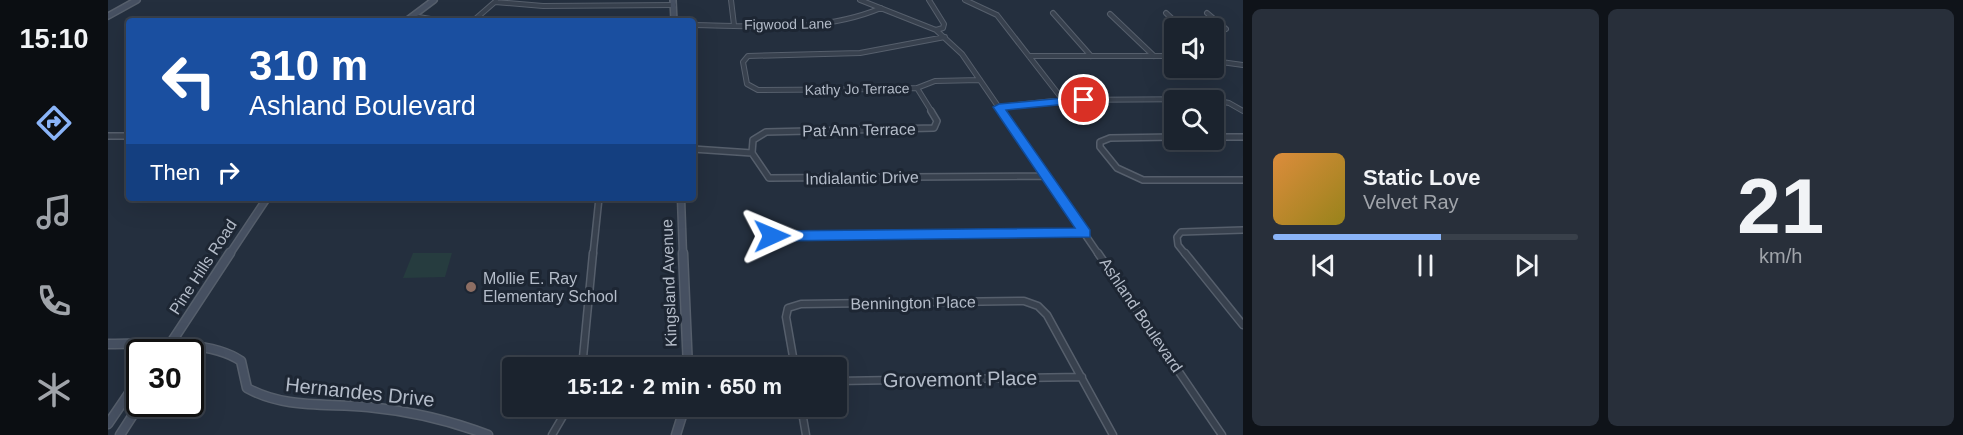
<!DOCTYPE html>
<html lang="en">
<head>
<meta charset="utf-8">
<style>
	:root { --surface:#1b232e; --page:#282f3a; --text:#f1f3f6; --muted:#a0a4aa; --line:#39404a; --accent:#8ab4f8 }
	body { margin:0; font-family:Arial,sans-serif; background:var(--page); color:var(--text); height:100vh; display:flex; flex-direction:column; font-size:22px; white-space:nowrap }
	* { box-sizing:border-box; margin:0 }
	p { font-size:20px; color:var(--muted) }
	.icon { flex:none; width:33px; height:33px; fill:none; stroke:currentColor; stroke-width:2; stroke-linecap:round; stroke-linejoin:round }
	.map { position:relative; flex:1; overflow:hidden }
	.panel { display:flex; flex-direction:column; gap:9px; padding:9px; background:#0f1319; width:720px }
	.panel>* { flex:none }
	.guide { position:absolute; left:18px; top:18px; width:570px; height:183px; border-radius:6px; box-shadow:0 6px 24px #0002,0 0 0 2px var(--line); background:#1a4fa0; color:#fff; overflow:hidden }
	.fabs { position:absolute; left:1056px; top:18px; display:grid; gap:12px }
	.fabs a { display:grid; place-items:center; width:60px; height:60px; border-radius:6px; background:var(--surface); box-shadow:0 6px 24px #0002,0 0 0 2px var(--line); font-size:30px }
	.speed { position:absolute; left:18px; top:339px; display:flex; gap:12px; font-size:30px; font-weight:700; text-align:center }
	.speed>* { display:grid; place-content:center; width:78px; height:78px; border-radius:50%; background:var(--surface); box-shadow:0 6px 24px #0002,0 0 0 2px var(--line); line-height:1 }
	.speed .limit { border:3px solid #111; border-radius:9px; background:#fff; color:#111 }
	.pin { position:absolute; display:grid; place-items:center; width:51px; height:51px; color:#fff; margin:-26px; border:3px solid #fff; border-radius:50%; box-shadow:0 2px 6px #0007 }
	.me { position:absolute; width:66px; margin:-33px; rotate:89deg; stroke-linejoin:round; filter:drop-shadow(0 0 4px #0008) }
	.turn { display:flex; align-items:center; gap:21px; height:126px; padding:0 24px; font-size:27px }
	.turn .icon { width:78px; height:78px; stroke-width:2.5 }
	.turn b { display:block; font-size:42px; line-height:51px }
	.then { display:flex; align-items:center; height:57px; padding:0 24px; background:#0003; gap:12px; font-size:22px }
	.panel .widget { flex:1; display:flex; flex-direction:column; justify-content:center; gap:9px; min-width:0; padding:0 21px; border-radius:9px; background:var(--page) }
	.panel .dial { align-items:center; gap:0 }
	.dial b { font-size:78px; line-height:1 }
	.song { display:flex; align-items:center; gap:18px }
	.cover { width:72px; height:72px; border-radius:9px; background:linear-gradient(135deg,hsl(30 70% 55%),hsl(50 70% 35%)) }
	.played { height:6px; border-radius:3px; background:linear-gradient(90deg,var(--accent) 55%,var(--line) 55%) }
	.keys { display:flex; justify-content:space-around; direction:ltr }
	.panel .tiles { flex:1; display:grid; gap:9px; grid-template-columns:repeat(2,1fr) }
	.trip { position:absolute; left:394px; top:357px; width:345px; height:60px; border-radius:6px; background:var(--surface); box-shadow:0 6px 24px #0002,0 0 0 2px var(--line); font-weight:700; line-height:60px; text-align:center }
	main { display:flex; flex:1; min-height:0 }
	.tabs { display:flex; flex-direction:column; width:108px; justify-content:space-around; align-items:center; background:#0b0e12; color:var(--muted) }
	.tabs .icon { width:42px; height:42px }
	.tabs .active { color:var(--accent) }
	.tabs b { font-size:27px; color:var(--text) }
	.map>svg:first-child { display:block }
</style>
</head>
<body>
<main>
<nav class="tabs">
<b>15:10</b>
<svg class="icon active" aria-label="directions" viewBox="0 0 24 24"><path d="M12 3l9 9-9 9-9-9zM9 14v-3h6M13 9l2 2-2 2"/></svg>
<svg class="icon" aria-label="music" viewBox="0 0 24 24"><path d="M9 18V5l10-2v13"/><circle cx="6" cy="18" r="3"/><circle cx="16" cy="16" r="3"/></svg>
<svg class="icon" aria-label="phone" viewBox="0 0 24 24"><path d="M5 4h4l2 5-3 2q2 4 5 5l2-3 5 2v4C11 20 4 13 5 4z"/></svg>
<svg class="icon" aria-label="climate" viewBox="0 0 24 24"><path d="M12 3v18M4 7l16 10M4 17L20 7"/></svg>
</nav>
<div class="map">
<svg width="1135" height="435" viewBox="0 0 1135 435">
	<rect width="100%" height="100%" fill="#242f3e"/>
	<path fill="#263c3f" d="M305,253h39l-7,24 -42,1z"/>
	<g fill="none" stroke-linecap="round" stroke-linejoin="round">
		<defs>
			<path id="street-far2" d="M623,0l3,25
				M752,0l76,30 26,24 40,58
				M821,0l15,24 -1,4 -7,2
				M857,0l32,15 66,85
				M387,2l48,4 131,-1
				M945,13l38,43
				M1058,13l16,15
				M1099,13l19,16 -12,3
				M1002,14l44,42
				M305,16l29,5
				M365,21l23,-20
				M585,25c63,1 129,8 188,-17
				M837,37l-85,16 -112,3 -5,6 4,22 11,6 139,-1 20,-1 18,-7 45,-1
				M921,56h145
				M1106,61l29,4
				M809,88l15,24
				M891,107l64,-7 146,-1 20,4 14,8"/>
			<path id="street-far1" d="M893,111l98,144
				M0,136h21
				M1066,137l-64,1 -10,4v5l17,21 26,12h100
				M1106,137h29
				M585,149l59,4 17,25 276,-2
				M644,153l1,-13 13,-8 168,-4 3,-7 -6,-10
				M665,236l312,-3
				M485,255l6,-57
				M1078,255l-8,-10 -1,-8 4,-5 62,-2"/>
			<path id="street" d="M990,253l124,182
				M1077,253l58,72
				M474,368l11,-115
				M687,368l-9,-51 2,-9 13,-4 223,-3 14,5 9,9 66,120
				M729,381l245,-4
				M693,406l5,29
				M444,435l17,-29"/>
			<path id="secondary-far2" d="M565,0l1,21
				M0,16l29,-16
				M298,21l28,-21"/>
			<path id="secondary-far1" d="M573,198l2,57
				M121,255l38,-57"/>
			<path id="secondary" d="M575,253l5,115
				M0,344c38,0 101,-5 133,17l6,27c38,21 79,15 121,19 41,4 81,13 120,28
				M57,352l65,-99
				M0,424l32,-47
				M12,435l20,-31
				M568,435l9,-29"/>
		</defs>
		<use href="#street-far2" stroke="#565f6c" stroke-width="6"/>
		<use href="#street-far1" stroke="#565f6c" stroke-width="8"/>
		<use href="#street" stroke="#565f6c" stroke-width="9"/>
		<use href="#secondary-far2" stroke="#565f6c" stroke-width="8"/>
		<use href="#secondary-far1" stroke="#565f6c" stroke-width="9"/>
		<use href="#secondary" stroke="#565f6c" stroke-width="11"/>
		<use href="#street-far2" stroke="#38414e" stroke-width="4"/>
		<use href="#street-far1" stroke="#38414e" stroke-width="5"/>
		<use href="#street" stroke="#38414e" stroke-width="6"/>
		<use href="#secondary-far2" stroke="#465061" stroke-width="5"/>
		<use href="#secondary-far1" stroke="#465061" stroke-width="6"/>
		<use href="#secondary" stroke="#465061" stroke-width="8"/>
	</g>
	<path fill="#1a73e8" stroke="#114b97" stroke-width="1.5" d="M976,96l4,1v5l-82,8 84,120v7l-318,4 -7,-5 7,-5 303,-3 -82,-121 6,-3z"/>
	<circle fill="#8d6e63" stroke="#1d2633" stroke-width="2" cx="363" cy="287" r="6"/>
	<g text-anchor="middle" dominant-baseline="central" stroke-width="6" stroke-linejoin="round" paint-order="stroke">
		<g font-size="14" fill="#b4bcc9" stroke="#1d2633">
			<text transform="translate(680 24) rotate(-1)">Figwood Lane</text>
			<text transform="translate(749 89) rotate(-1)">Kathy Jo Terrace</text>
		</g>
		<g font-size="16" fill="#b4bcc9" stroke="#1d2633">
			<text transform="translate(751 130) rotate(-1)">Pat Ann Terrace</text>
			<text transform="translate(754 178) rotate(-1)">Indialantic Drive</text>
			<text transform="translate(95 267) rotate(-57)">Pine Hills Road</text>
			<text transform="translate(561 283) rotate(-92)">Kingsland Avenue</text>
			<text transform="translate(805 303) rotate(-1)">Bennington Place</text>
			<text transform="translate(1033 315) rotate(56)">Ashland Boulevard</text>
		</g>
		<g font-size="16" fill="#b4bcc9" stroke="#1d2633" text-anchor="start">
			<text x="375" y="278">Mollie E. Ray<tspan x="375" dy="18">Elementary School</tspan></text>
		</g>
		<g font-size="20" fill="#b4bcc9" stroke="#1d2633">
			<text transform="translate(852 379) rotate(-1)">Grovemont Place</text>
			<text transform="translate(252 392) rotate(6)">Hernandes Drive</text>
		</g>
	</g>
</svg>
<div class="fabs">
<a><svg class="icon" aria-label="sound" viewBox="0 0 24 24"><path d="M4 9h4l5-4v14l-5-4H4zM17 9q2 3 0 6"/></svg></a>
<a><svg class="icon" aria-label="search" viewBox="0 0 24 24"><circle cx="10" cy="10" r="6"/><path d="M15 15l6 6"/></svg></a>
</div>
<div class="speed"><div class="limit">30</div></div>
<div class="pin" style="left:976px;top:100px;background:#d93025"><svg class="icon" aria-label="arrive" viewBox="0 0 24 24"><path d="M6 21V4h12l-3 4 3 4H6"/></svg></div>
<svg class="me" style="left:664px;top:236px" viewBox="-20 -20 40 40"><path d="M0-17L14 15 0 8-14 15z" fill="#1a73e8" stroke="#fff" stroke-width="4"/></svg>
<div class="trip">15:12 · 2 min · 650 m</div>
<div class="guide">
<div class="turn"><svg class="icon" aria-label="left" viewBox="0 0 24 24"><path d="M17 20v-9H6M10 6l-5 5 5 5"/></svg><div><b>310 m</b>Ashland Boulevard</div></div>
<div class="then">Then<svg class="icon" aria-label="right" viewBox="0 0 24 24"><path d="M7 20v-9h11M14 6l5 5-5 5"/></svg></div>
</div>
</div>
<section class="panel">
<div class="tiles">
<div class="widget">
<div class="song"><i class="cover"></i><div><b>Static Love</b><p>Velvet Ray</p></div></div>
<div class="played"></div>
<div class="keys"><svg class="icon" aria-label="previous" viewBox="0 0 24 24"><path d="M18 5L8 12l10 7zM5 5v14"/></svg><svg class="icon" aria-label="pause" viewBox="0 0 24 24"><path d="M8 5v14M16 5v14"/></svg><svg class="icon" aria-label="next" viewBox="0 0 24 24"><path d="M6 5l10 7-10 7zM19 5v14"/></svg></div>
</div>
<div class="widget dial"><b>21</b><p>km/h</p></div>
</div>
</section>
</main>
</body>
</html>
